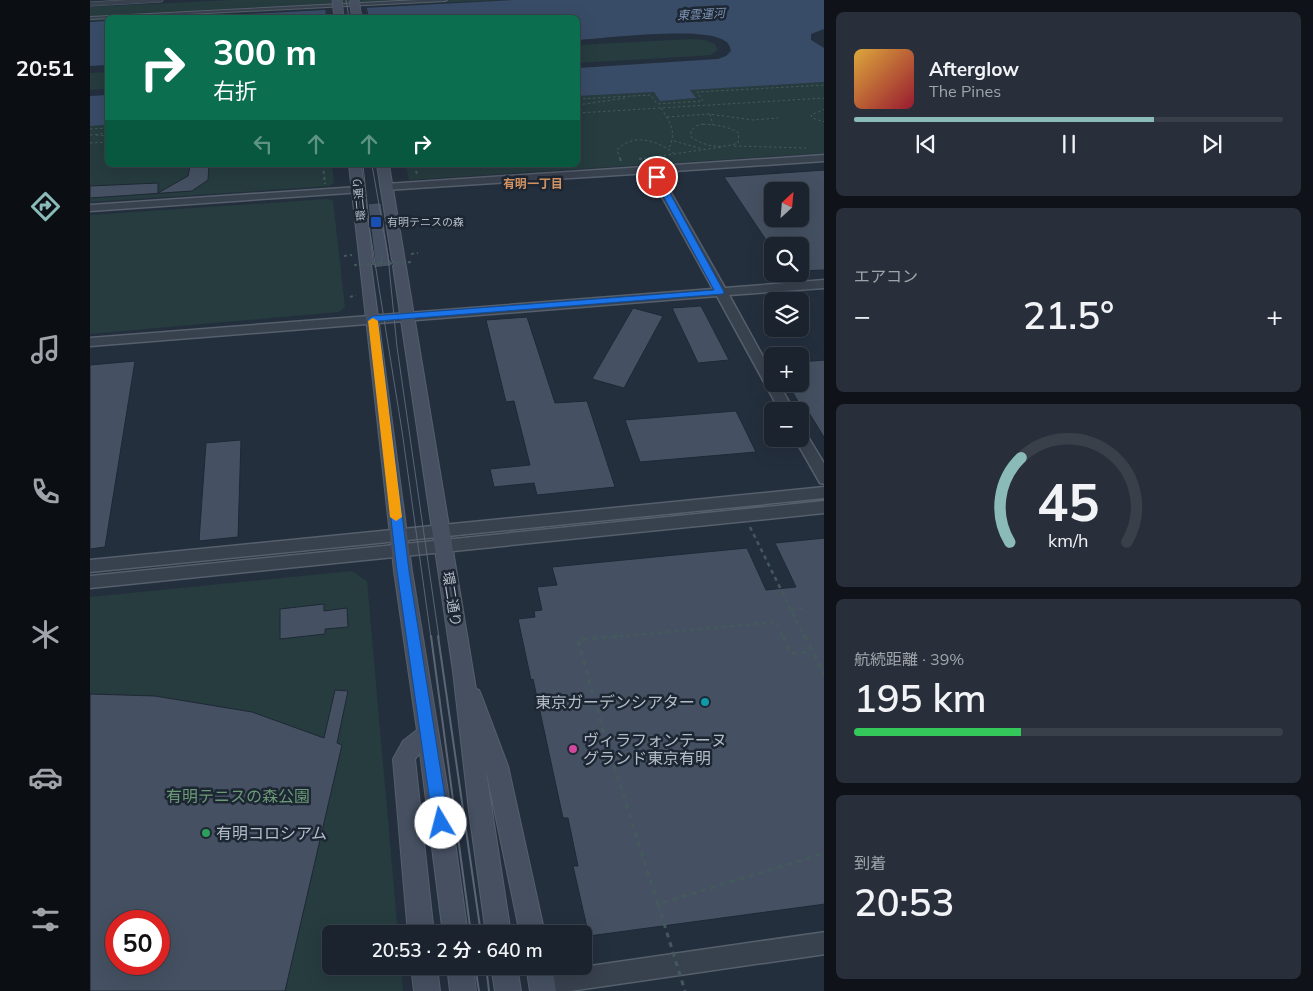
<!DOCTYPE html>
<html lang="ja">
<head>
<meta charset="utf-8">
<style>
	:root { --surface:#1b232e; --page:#282f3a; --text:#f1f3f6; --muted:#a0a4aa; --line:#39404a; --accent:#8bbbb9 }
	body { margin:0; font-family:Mulish,"Noto Sans JP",sans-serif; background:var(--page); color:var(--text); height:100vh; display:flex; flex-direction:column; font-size:19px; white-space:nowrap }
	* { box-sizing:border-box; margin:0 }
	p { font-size:16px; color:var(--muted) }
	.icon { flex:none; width:28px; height:28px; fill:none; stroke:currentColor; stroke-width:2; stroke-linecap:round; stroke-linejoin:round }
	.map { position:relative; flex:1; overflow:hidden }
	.panel { display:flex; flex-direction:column; gap:12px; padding:12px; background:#0f1319; width:489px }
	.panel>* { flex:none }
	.banner { position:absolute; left:15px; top:15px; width:475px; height:152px; border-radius:8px; box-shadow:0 5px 20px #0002,0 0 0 1px var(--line); background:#0b6e4f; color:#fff; overflow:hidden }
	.needle { width:32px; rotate:26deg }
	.fabs { position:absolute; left:674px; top:182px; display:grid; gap:10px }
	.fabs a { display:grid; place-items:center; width:45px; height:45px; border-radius:8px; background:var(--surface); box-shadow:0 5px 20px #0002,0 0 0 1px var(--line); font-size:25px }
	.speed { position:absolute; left:15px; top:910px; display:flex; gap:10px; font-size:25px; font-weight:700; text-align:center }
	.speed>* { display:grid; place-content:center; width:65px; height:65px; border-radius:50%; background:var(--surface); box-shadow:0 5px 20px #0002,0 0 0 1px var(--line); line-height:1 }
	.speed .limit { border:8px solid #d22; background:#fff; color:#111 }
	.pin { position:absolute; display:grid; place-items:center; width:42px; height:42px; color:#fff; margin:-21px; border:2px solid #fff; border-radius:50%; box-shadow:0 1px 5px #0007 }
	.me { position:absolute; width:55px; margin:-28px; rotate:352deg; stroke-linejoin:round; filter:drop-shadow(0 0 4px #0008) }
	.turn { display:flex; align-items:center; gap:18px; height:105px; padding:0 25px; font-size:22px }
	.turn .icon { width:65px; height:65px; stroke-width:2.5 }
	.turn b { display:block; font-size:35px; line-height:42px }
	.lanes { display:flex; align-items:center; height:48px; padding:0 25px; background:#0003; justify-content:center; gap:25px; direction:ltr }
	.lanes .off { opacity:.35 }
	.big { font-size:38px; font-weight:600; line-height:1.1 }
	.panel .tile { flex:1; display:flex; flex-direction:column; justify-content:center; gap:8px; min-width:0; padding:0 18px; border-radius:8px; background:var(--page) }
	.panel .dial { align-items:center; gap:0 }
	.dial svg { height:130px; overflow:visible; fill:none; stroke:var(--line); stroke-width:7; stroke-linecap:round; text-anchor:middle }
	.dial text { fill:var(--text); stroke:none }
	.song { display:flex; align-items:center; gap:15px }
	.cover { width:60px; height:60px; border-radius:8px; background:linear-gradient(135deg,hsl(40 70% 55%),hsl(350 70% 35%)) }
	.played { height:5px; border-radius:2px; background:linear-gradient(90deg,var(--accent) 70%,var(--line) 70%) }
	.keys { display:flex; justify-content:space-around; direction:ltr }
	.heat { display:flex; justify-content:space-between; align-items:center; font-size:28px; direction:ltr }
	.charge { height:8px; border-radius:4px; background:linear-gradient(90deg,#34c759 39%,var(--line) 0) }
	.trip { position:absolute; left:232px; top:925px; width:270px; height:50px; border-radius:8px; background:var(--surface); box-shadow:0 5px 20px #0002,0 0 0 1px var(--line); font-weight:600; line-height:50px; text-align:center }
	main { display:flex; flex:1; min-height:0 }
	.menu { display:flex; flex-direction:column; width:90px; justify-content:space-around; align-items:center; background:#0b0e12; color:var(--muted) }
	.menu .icon { width:35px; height:35px }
	.menu .selected { color:var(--accent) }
	.menu b { font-size:22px; color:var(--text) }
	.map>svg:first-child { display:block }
</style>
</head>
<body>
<main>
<nav class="menu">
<b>20:51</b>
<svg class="icon selected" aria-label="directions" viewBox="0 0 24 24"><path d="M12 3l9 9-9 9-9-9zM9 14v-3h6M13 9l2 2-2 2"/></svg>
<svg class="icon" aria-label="music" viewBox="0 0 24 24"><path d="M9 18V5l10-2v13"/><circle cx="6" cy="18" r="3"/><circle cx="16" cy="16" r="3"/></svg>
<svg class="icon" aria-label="phone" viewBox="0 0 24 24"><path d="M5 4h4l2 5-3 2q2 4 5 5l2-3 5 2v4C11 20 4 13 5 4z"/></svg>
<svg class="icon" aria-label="climate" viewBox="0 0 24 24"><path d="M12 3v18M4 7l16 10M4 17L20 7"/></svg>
<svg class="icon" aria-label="car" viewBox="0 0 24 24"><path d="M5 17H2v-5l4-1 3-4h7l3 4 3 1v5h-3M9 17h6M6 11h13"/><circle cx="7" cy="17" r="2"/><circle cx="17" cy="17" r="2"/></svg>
<svg class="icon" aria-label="filters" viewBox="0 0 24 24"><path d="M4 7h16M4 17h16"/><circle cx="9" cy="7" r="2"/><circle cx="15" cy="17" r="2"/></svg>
</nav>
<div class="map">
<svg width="735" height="991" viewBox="0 0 735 991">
	<rect width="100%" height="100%" fill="#242f3e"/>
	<path fill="#263c3f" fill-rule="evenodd" d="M143,0h266l-346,17 -45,1 -1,2 -17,1v-14z
		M601,39l14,1 10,4 3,6 -7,5 -13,1 -120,7v-18z
		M17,72v17l-17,1v-17z
		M734,82v71l-415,27 -3,-15h172v-69l77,-4 5,9 35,-3 -5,-8z
		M17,125l1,40h224l2,18 -5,3 -239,16v-76z
		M237,199l6,2 12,106 -6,5 -249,22v-119z
		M262,571l15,10 31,353h-67v32h70l2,25h-313v-394zM26,921h43v43h-43z"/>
	<path fill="#394c67" d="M424,0h310v29l-13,5v6l13,8v34l-134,8 6,8 -36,3 -6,-9 -76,4v-28l140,-9 8,-3 5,-5c-1,-4 -2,-8 -6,-10 -20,-15 -118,-3 -147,-1v-22h-407z
		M17,21v44l-17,1v-44z
		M17,95v30l-17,1v-30z"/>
	<path fill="#242f3e" d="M276,5l3,12 -43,1 -1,-11z"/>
	<path fill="#455162" stroke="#1f2835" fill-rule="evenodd" d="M100,165h19l-1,15 -16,11 -102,7v-12l68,-3v10l30,-17z
		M735,170v100l-25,1v-25h-30l-46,-69zM682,191h28v28h-28z
		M285,203h6l9,57 3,3 -2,3 -18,2 2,-5 -7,-59z
		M611,306l28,54 -31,3 -26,-55z
		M543,308l30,8 -39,72 -32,-9z
		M437,317l28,86 32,-2 28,86 -78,8 -3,-12 -40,4 -4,-18 40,-4 -16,-64 -8,1 -20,-82z
		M735,360v79l-17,-28 -4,1 -16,-28h12v-22z
		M45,361l-30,186 -15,2v-184z
		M646,411l20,41 -116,10 -15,-42z
		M151,440l-3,97 -39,4 7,-98z
		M735,538v366l-236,32 -16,-70h5l-10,-48h-5l-30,-139 -2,1 -13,-61 17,-2 -1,-6 8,-1 -5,-23 20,-2 -5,-18 195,-19 19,42 30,-3 -21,-44z
		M234,604v7l23,-3 1,19 -23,2v5l-45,5v-30z
		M245,690l13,1 -11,52 5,2 -57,246h-195v-297l65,2 97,16 72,26zM26,921h43v43h-43z"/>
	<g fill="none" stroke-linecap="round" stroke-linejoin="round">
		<defs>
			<path id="service" d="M0,4l71,-4"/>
			<path id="pedestrian" d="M328,0h29l-2,1 -355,18v-2z"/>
			<path id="tertiary" d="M735,155v6l-166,11 66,116 100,-8v8l-96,7 43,78v11h7l15,27h-14l-63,-115 -627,50v-8l623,-49 -64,-116 -263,17 -5,-3 5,-3z
				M268,187l5,3 -1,2 -272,19v-6z
				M710,430l5,2 20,33v19l-5,-1 -25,-44h5z
				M735,487v11l-735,74v-12z
				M735,501v12l-735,75v-12z
				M735,932v22l-255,37h-36l-3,-7 3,-8 8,-3z"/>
			<path id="secondary" d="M259,165h12l12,98 -2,2 41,306 35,214 21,149h-25l-23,-181 -5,6 19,175h-26l-15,-175 10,-18 14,-11 -23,-159z
				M287,165h12l87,524 3,1 3,7 26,69 37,168h-25l-35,-169 26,169h-25l-17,-123 -16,-140 -60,-405 2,-3 -3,-3z
				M321,966h26l3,25h-26z
				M357,966h26l3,25h-26z
				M401,966h26l4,25h-26z
				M436,966h26l4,25h-26z"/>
		</defs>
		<use href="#service" stroke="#565f6c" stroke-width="5"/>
		<use href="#pedestrian" stroke="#565f6c" stroke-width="2"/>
		<use href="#tertiary" stroke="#565f6c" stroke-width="3"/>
		<use href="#secondary" stroke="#565f6c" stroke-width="2"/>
		<path stroke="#44595c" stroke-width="1" stroke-dasharray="2.5 2.5" stroke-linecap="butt" d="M488,99l73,-4 6,9 46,-3 -6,-9 128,-7
			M488,105l48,-7
			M571,108c9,14 16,24 8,40
			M735,109l-14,6 1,3 13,4
			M488,113l247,-15
			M620,114l3,11
			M577,117l42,-3 44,6 25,-2
			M613,124c13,1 25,2 36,9l-1,10c-17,6 -32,4 -47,-6v-6l5,-5z
			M0,129l18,-1
			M0,135l18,-2
			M6,135l12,1
			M584,141l29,8
			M0,143l18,-1
			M644,146l72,2
			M530,159l-3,-9c17,-18 41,-9 58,4
			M549,159l83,-12"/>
		<path stroke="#44595c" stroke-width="2" stroke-dasharray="3 3" stroke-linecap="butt" d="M530,158l1,4
			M549,159l6,-1
			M233,165l2,19
			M325,165l2,10
			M321,254l7,-1
			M292,255v9
			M254,256l8,-1
			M260,297l6,-2"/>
		<path stroke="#44595c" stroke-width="2.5" stroke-dasharray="4 4" stroke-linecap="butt" d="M660,527l55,111
			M701,610l14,-2
			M513,638l173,-16 7,16"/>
		<path stroke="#44595c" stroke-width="3" stroke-dasharray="5 5" stroke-linecap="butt" d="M527,636l-39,4 26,94 54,170 167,-51
			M693,636l7,17 22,-1
			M715,636l20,41"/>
		<use href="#service" stroke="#38414e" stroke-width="4"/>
		<use href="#pedestrian" fill="#38414e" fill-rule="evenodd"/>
		<use href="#tertiary" fill="#38414e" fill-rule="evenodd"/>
		<use href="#secondary" fill="#465061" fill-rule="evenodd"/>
		<path stroke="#5a6575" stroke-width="1" d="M256,0l3,18
			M273,165l7,67 32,199 29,207
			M282,165l16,91 9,91 42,291"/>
		<path stroke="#5a6575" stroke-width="2" d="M341,636l40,298
			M348,636l43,298
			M385,966l4,25
			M396,966l3,25"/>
		<defs>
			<path id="secondary-bridge" d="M247,0l2,18
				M264,0l3,18"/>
		</defs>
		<use href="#secondary-bridge" stroke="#565f6c" stroke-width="11" stroke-linecap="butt"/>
		<path stroke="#44595c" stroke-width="2" stroke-dasharray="3 3" stroke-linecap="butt" d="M264,265l58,-3"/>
		<path stroke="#44595c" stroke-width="3" stroke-dasharray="5 5" stroke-linecap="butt" d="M568,904l27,87"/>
		<use href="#secondary-bridge" stroke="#465061" stroke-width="10"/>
	</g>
	<path fill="#1a73e8" stroke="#114b97" d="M564,175l7,2 63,115 -1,2 -345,27 31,250 40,252 -3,5 -5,2 -5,-2 -3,-5 -36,-252 -29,-252 5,-3 341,-26 -61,-113z"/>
	<path fill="#f59e0b" d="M283,318l5,3 24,196 -6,4 -6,-4 -22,-196z"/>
	<rect fill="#1a4fb4" stroke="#1d2633" stroke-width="2" x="280" y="216" width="12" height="12" rx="2.5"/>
	<circle fill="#0f9aa8" stroke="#1d2633" stroke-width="2" cx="615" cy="702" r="5"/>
	<circle fill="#d1479c" stroke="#1d2633" stroke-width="2" cx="483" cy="749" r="5"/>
	<circle fill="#2e9e5b" stroke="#1d2633" stroke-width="2" cx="116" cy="833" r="5"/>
	<g text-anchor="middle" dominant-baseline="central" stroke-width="5" stroke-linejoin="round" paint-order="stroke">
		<g font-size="11" fill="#b4bcc9" stroke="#1d2633">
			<text transform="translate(269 199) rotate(-96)">環二通り</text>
		</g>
		<g font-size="11" fill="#b4bcc9" stroke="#1d2633" text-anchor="start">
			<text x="297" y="222">有明テニスの森</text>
		</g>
		<g font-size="12" font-style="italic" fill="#7c92b1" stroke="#1d2633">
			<text transform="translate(611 14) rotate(-3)">東雲運河</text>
		</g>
		<g font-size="12" font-weight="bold" fill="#d59563" stroke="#1d2633">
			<text x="443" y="183">有明一丁目</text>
		</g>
		<g font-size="14" fill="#b4bcc9" stroke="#1d2633">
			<text transform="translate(362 599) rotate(81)">環二通り</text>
		</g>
		<g font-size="16" fill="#b4bcc9" stroke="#1d2633" text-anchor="start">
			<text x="605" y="702" text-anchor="end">東京ガーデンシアター</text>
			<text x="493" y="740">ヴィラフォンテーヌ<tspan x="493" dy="18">グランド東京有明</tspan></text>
			<text x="126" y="833">有明コロシアム</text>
		</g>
		<g font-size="16" fill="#6b9a76" stroke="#1d2633">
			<text x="148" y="796">有明テニスの森公園</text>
		</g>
	</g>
</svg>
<div class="fabs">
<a><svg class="needle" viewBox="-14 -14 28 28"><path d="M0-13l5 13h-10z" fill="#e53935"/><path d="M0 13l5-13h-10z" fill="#a0a4aa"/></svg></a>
<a><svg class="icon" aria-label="search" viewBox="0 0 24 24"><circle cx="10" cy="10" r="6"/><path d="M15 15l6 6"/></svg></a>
<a><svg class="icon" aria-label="layers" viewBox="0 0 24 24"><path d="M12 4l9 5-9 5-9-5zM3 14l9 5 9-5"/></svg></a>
<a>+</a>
<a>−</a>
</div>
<div class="speed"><div class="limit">50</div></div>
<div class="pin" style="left:567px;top:177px;background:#d93025"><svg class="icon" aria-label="arrive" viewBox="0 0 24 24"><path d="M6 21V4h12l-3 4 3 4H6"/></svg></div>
<svg class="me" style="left:351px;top:823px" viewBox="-20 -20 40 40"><circle r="19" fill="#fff"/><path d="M0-13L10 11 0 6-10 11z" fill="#1a73e8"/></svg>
<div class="trip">20:53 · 2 分 · 640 m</div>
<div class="banner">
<div class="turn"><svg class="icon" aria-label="right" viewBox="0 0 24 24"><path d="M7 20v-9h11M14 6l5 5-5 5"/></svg><div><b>300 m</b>右折</div></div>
<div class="lanes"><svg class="icon off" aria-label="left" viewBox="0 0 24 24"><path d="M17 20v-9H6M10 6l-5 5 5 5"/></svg><svg class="icon off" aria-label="ahead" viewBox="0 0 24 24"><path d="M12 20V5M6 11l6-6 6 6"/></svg><svg class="icon off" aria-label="ahead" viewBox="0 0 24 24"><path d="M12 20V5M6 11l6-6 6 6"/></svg><svg class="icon" aria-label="right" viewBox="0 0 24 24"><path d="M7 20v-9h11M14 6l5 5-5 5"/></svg></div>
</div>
</div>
<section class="panel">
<div class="tile">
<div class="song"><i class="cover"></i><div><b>Afterglow</b><p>The Pines</p></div></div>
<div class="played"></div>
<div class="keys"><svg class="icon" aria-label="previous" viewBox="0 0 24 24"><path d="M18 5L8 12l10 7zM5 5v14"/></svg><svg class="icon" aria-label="pause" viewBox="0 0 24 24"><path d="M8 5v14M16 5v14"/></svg><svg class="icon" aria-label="next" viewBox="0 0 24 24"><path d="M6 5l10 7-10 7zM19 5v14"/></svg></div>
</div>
<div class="tile"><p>エアコン</p>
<div class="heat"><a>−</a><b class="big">21.5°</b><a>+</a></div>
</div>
<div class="tile dial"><svg viewBox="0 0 100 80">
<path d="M14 69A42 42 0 1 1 86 69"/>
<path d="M14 69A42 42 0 0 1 21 17" stroke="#8bbbb9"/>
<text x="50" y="56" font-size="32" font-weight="700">45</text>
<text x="50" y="72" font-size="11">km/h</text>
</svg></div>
<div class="tile"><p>航続距離 · 39%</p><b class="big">195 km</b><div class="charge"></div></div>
<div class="tile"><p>到着</p><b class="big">20:53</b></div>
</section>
</main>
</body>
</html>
